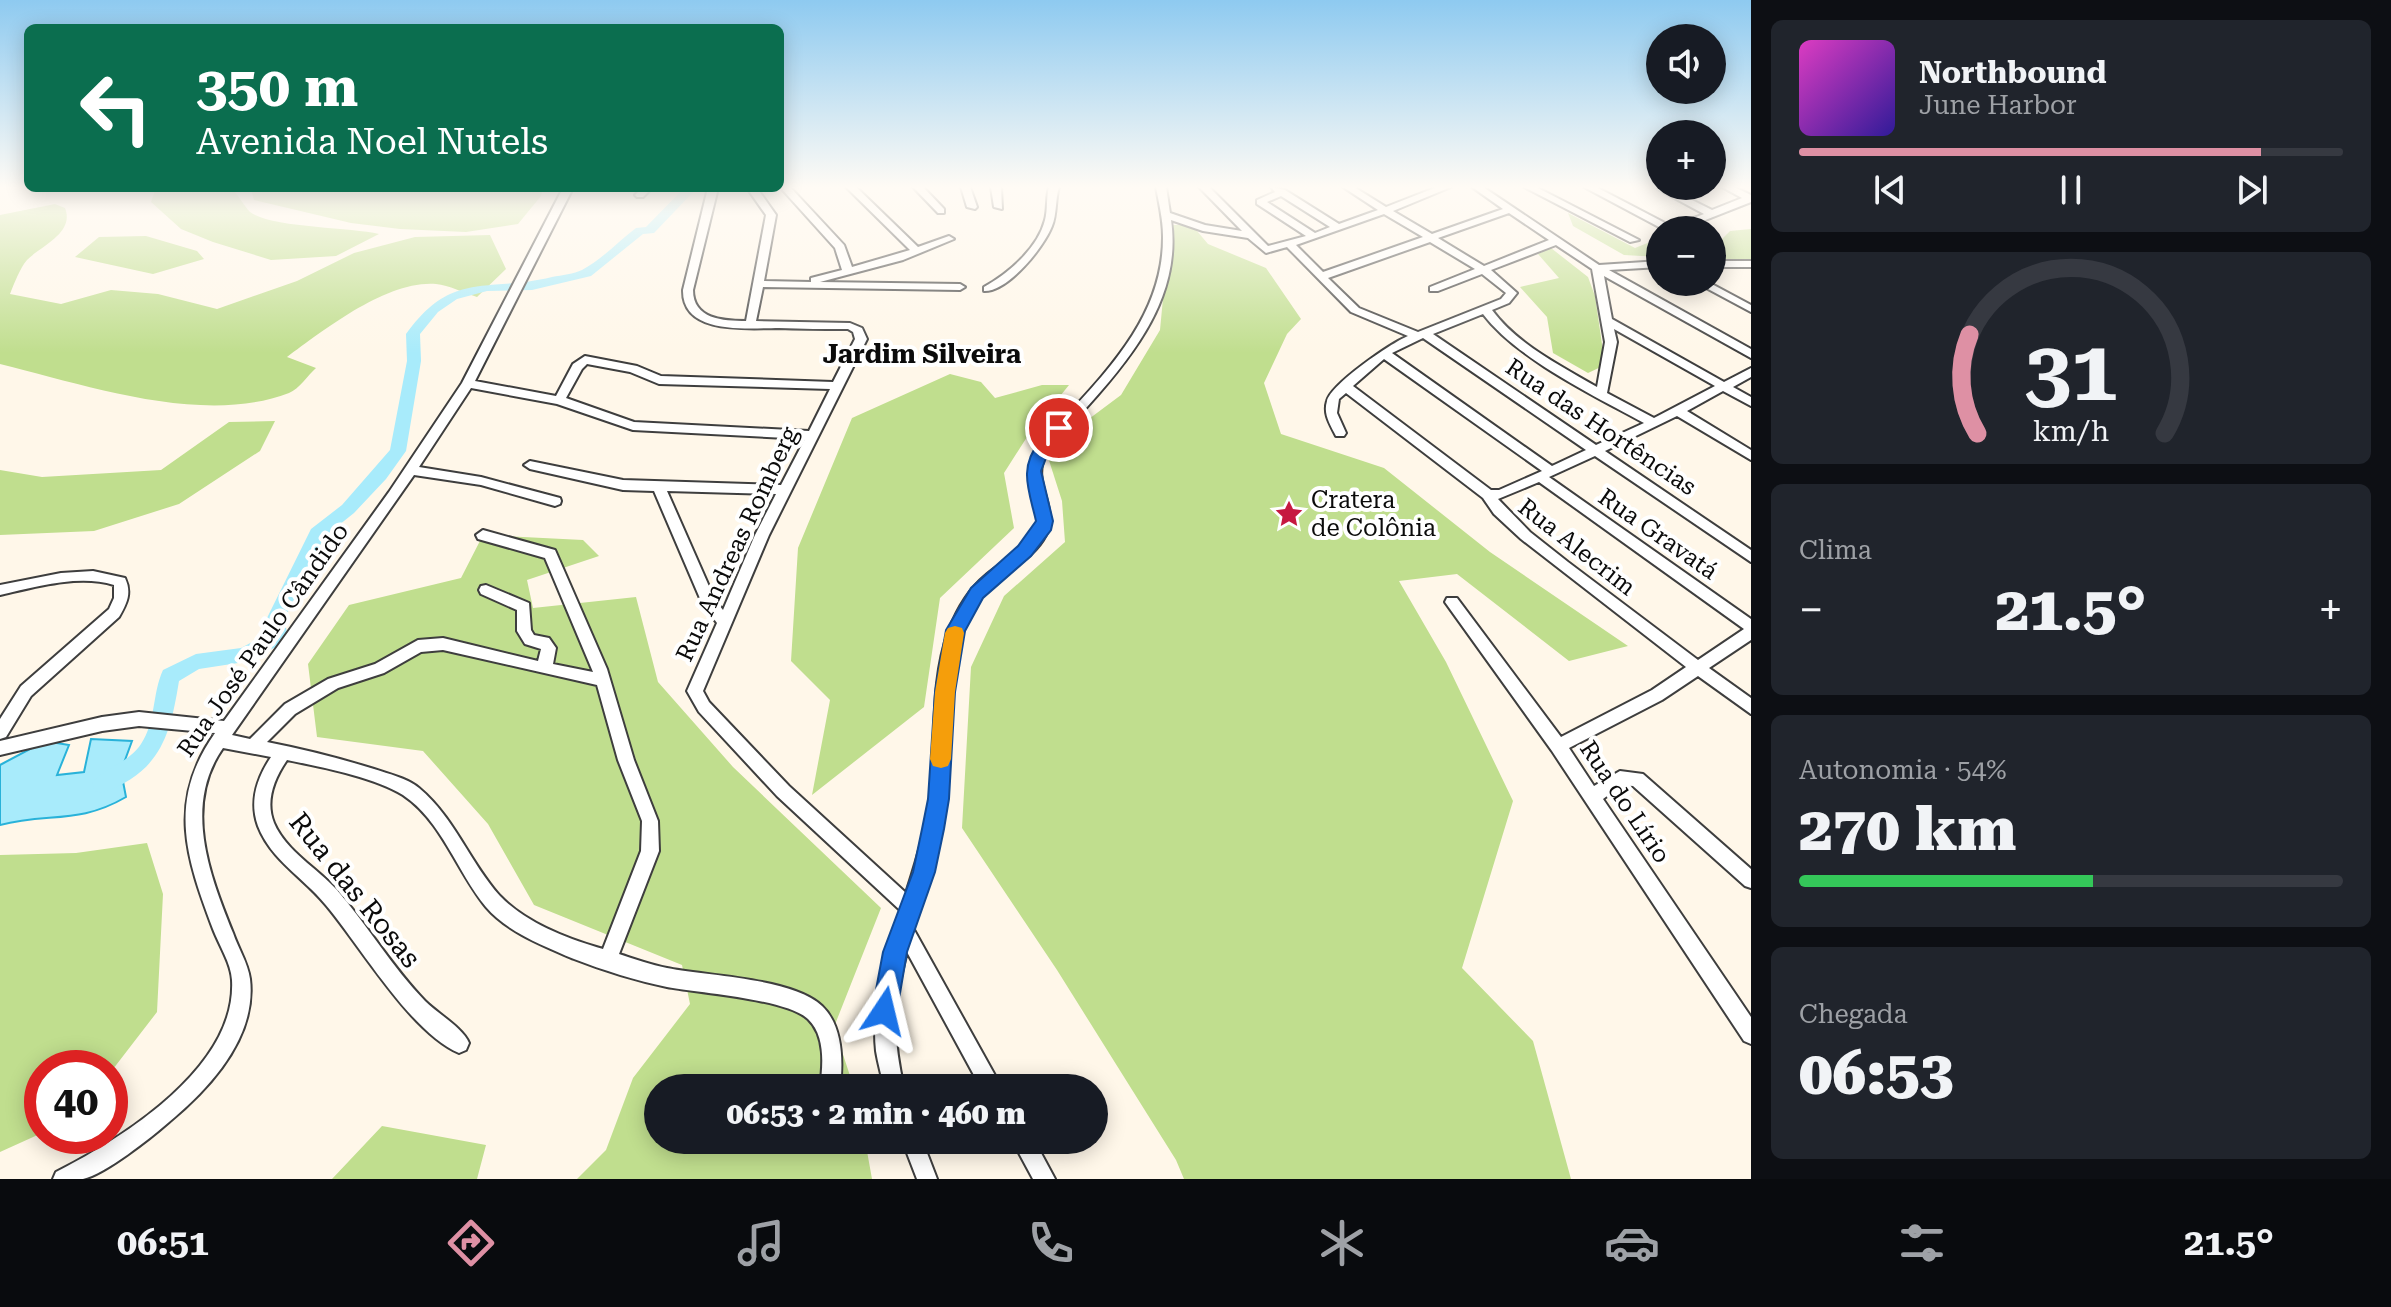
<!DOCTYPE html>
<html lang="pt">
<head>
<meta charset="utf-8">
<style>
	:root { --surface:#171b24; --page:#20242c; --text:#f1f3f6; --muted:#9ea1a6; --line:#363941; --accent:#de90a4 }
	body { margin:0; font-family:"Roboto Serif",serif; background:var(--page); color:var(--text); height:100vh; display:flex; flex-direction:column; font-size:30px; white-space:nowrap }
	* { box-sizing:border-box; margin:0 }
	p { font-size:26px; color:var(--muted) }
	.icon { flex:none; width:44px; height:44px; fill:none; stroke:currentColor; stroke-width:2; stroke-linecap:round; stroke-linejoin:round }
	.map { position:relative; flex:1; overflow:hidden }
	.drawer { display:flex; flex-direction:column; gap:20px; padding:20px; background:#0d0f14; width:640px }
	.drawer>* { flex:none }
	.guide { position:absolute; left:24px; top:24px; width:760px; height:168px; border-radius:12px; box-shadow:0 4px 20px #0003; background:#0b6e4f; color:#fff; overflow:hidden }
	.tools { position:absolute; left:1646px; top:24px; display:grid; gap:16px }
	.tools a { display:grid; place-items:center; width:80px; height:80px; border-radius:50%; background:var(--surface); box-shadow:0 4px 20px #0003; font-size:40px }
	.speed { position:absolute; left:24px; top:1050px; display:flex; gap:16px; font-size:40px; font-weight:700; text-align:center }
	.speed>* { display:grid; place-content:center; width:104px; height:104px; border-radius:50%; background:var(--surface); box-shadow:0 4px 20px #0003; line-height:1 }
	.speed .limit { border:12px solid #d22; background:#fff; color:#111 }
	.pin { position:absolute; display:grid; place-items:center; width:68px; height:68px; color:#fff; margin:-34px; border:4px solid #fff; border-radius:50%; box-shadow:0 2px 8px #0007 }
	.me { position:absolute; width:88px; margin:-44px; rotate:10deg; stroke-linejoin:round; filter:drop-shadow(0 0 6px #0008) }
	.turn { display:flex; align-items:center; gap:28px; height:168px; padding:0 40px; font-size:36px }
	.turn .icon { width:104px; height:104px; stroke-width:2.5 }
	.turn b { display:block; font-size:56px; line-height:68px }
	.big { font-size:60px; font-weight:800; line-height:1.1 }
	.drawer .tile { flex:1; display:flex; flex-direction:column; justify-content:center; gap:12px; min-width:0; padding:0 28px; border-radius:12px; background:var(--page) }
	.drawer .dial { align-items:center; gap:0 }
	.dial svg { height:208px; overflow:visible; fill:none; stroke:var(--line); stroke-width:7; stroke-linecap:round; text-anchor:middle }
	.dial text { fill:var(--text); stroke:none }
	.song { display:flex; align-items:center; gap:24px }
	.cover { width:96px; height:96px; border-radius:12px; background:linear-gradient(135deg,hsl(310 70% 55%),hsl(250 70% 35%)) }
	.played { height:8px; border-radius:4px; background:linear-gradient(90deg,var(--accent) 85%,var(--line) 85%) }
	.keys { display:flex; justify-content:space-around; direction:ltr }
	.heat { display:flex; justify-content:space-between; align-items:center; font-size:44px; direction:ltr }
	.charge { height:12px; border-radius:6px; background:linear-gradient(90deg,#34c759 54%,var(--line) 0) }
	.trip { position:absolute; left:644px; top:1074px; width:464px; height:80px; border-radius:40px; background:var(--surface); box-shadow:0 4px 20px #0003; font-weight:800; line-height:80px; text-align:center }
	.tab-bar { display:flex; height:128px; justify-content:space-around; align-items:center; background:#090b0e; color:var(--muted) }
	.tab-bar .icon { width:56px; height:56px }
	.tab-bar .current { color:var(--accent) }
	.tab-bar b { font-size:36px; color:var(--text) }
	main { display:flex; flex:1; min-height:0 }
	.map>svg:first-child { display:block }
</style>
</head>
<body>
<main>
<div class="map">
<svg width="1751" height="1179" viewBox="0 0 1751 1179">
	<rect width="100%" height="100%" fill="#fff7e9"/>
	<path fill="#c0de8e" d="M156,188h89l-10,4c5,6 10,15 15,20 21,16 100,15 129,22l-43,22 -65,4 -58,-18 -32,-13 -30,-27z
		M255,188h288l-2,8 -23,28 -52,8 -66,-3 -49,-6 -97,-23 -3,-11z
		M55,204l10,4c10,25 -24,38 -38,52 -7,8 -13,24 -17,34l51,10 50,-14 47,4 59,15 80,-28 57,-28 61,-16 75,-2 16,34 -29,28c-13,-4 -28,-12 -41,-13 -49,-4 -112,46 -149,73l29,11c-8,7 -17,21 -27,25 -86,33 -203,-8 -289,-29v-149z
		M1568,213l67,35 25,-10v19l-36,-2 -51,-29z
		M1170,225h22l16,19 58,24 35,51 -14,15 -23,49 17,51 103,34 106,84 138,94 -59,15 -112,-87 -58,7 47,81 67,139 -51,167 71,73 38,138h-387l-8,-19 -119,-190 -95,-142 9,-161 33,-71 61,-54 -3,-41 -16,-50 75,-56 39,-65z
		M1751,229v30h-39v-16l8,-2 10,-10z
		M146,236l51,15 7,8 -51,15 -78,-17 24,-20z
		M1551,248l37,29 7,19 10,69 -17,8 -35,-20 -6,-36 -27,-30 39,-9 -21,-24z
		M950,374l31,8 14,16 47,-13h27l-42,52 -23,36 10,55 -74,70 -16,109 -112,88 18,-95 -39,-39 7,-113 54,-130z
		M275,421l-15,30 -81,53 -85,27 -94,4v-65l42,7 119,-7 68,-48z
		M483,535l100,5 16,16 -72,24 6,28 103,-11 22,85 75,85 148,141 -47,119 20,61h-196v52h207l7,39h-295l29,-29 27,-72 57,-74 -8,-39 -148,-60 -46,-81 -65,-73 -106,-14 -9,-73 41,-59 112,-27z
		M147,843l16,51 -6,118 -47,61v-5h-68v65l-42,19v-297l76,-2z
		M382,1126l104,19 -9,34h-145z"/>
	<path fill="#a8ebfb" stroke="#29b2d9" stroke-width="2" d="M91,739l41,2 -11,30 5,26c-48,28 -78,15 -126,28v-60l45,-24 24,4 -12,30 27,-3z"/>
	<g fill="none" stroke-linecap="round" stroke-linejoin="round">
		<path fill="#a8ebfb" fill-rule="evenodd" d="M684,188h13l-43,45 -11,1 -52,42 -59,14 -45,1 -30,8 -19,13 -18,22 1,27 -15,90 -20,28 -32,34 -30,24 -40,83 4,16 -2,5 -35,20 -52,8 -20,12c-9,56 -19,91 -77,112l-7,-2 -3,-7c5,-12 37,-21 49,-40 15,-22 11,-50 22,-74l33,-16 45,-6 28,-15 -3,-13 45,-91 31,-24 48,-55 17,-89 -1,-27c47,-65 81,-41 146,-57 10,-2 22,-3 30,-7 19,-10 37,-29 54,-42l10,-1z"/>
		<defs>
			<path id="minor" d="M780,187h10l54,58 8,22 58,-17 -64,-63h10l62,60 31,-11 5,3 -51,21 -83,22 140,2 5,3 -5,3 -197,-3 -7,34 94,2 12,5 5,11 -98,196 -66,156 6,11 80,84 117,107c12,-37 23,-74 26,-113 4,-51 -1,-101 17,-150 8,-21 20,-41 37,-55 16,-14 41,-25 49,-45 12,-29 -19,-43 2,-82 54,-62 127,-122 126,-212 0,-17 -4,-32 -7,-49h10l4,26 35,12 37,6 -43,-44h10l59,59 38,-10 -49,-32v-4l18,-8 -4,-5 14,3 54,34 39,-14 -35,-23h11l32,20 51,-20h14l-58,24 39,23 71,-25 -31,-22h11l116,78 61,-4v6l-51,3 142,79v9l-147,-82 8,43 112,63 27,-14v9l-18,10 18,10v9l-28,-15 -36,20 64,39v10l-74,-44 -72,35 146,99v12l-156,-106 -46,21 202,142v21l-42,28 42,30v16l-53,-38 -36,24 -93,48 25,38 26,-15 23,3 108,95v19l-6,-2 -112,-100 -11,-1 -19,14 148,218v27l-7,-3 -192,-290 -107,-149 2,-4h10l104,139 91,-47 34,-23 -165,-128 -27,-25 -11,-16 -137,-105 -7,6 -2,14 9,20 -2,3h-8c-6,-12 -13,-22 -9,-35 4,-17 64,-58 81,-65l-57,-24 -64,-65 -21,6 -18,-15 -45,-7 -32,-11c11,75 -37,135 -84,187 -13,14 -30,29 -40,46 -18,28 13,53 -1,82 -10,20 -31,31 -48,45 -14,12 -25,27 -32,44 -23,56 -13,116 -20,175 -5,44 -20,87 -33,129l89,160h-21l-74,-136c-14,53 -15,83 -3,136h-20c-2,-12 -6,-24 -8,-37 -5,-47 10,-95 25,-140l-124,-115 -78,-84 -12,-21 30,-68 -15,-20 -48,-112 -31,-1 -93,-21 -6,-4 6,-4 93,19 158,5 24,-46 -172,-9 -76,-26 -86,-16 -52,79 62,10 79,21 1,3 -1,3 -5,2 -74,-21 -67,-10 -182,260 18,4 35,-35 43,-25 47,-15 43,-24 25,-2 95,23 3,-12 -16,-5 -8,-13v-21l-36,-16 -2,-4 2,-4 5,-1 43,18 2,27 3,5 15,3 7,10 -3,16 40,8 -48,-114 -67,-19 -2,-4 7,-5 72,20 52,119 27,91 24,61 1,30 -40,103c16,5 32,11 48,14 40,8 126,10 155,38 21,20 21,55 18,82h-20c3,-22 6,-52 -12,-69 -22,-20 -108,-26 -141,-32 -29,-6 -65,-17 -93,-28 -30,-13 -67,-27 -88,-52 -29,-35 -44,-86 -83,-112 -29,-18 -82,-28 -116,-35 -13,19 -22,41 -13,63 12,28 43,45 63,67 31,36 55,77 88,111 12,12 38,27 44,42l-3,7 -7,3c-49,-21 -99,-108 -134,-149 -21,-26 -54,-44 -67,-78 -9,-25 -1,-48 13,-69l-48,-9c-40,57 -14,126 10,185 5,15 15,30 17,46 7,58 -40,109 -81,143 -17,15 -65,53 -86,57 -9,0 -21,0 -30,0l3,-7c67,-34 181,-105 176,-192 -1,-17 -13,-35 -19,-51 -27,-72 -46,-128 2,-196l-76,-7 -37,5 -102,24v-14l102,-24 37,-5 85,9 165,-229 73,-109 101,-195h10l-98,193 81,15 17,-32 12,-8 52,10 24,10 172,6 22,-43 -2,-7 -5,-3c-23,0 -46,0 -69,-1 -29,0 -97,8 -96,-38l25,-102h10l-25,102c0,29 30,31 53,31l20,-106 -19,-27h10l19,27 -12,66 47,1v-4l31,-8 -7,-22zM1281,196l49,31 -15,6 -48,-31zM1509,213l40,27 -65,26 -46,-28zM1384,214l39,23 -100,35 -27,-27zM1430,242l45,27 -45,18v4h8l44,-17 24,19 -5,6 -83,33 -59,-24 -31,-30zM1556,245l36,24 13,73 -8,45c-36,-21 -80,-43 -105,-77l17,-7 8,-10 -26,-23zM1483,314c34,45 112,82 161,109l-48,22 -163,-111zM1614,329l101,57 -61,32 -47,-25 10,-51zM1423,338l163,112 -34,16 -160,-113zM1384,359l158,112 -43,19h-8l-138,-104zM587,364l43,8 29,12 171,5 -21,42 -175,-9 -68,-24 16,-29zM1539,482l205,147 -46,31 -130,-98 -38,-30 -32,-33zM667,491l109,3 -21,41 -32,75 -8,-10zM443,650l154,35 21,75 24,61 -1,30 -38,98c-35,-10 -77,-26 -103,-53 -30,-33 -45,-78 -81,-108 -12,-10 -30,-14 -45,-19 -35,-11 -71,-20 -107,-27l28,-28 43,-26 46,-15 37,-21z
				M913,187h10l21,22v4h-6z
				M961,187h9l7,20 -2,2 -8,-2z
				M991,187h10l1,22 -8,-2z
				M1049,187h10c-4,13 -2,27 -7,39 -8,21 -44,66 -68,65v-4c25,-14 54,-39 61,-67 3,-11 1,-22 4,-33z
				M1524,187h12l103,53 -9,2z
				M1584,187h12l69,36 10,2 29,-11 -50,-27h12l46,23 30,-12 -20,-11h12l17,8v7l-71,28 -21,-3z
				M642,188h10l-9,9h-6l-2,-2z
				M1712,261h39v6h-39z
				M1695,282h13l43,23v7z
				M93,571l32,7c7,15 2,25 -6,39l-88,79 -25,41 -6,2v-20l21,-33 88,-77 5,-11v-13c-35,-11 -79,2 -114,10v-10l61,-12z
				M902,1140h20l15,39h-20z
				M1012,1140h22l21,39h-22z"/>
		</defs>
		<use href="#minor" stroke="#3e3e3e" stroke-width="4"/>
		<use href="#minor" fill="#fff" fill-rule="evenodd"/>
	</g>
	<linearGradient id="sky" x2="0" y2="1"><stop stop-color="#8ecaf0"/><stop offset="0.53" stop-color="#fffbf5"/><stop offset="1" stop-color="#fffbf5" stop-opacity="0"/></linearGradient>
	<rect width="1751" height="353" fill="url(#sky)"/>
	<path fill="#1a73e8" stroke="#114b97" stroke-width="2" d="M1059,423l8,5 -19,25 -7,18 12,50 -2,9 -20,26 -48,42 -18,33 -10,61 -6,107 -5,30 -9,43 -28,80 -10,59 -4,8 -9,4 -8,-4 -4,-8 11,-59 30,-80 9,-43 6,-30 7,-107 11,-62 25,-42 47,-42 18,-25c-7,-31 -18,-53 4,-80 6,-8 10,-15 19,-18z"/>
	<path fill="#f59e0b" d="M955,626l7,2 2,5 -9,59 -4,67 -3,7 -7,2 -8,-2 -3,-7 5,-67 10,-59 3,-5z"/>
	<defs>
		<symbol id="sight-bare" viewBox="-9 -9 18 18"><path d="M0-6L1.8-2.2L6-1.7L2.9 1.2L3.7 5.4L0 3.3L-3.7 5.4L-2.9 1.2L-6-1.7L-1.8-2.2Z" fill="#c61840" stroke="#fff" stroke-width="2.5" paint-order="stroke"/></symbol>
	</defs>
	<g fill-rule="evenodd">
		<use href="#sight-bare" x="1269" y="494" width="40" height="40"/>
	</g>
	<g text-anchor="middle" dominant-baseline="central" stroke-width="8" stroke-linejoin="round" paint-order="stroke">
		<g font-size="24" fill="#0b0b0b" stroke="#fff">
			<text transform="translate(1601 427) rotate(34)">Rua das Hortências</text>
			<text transform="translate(1658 534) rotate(35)">Rua Gravatá</text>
			<text transform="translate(737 544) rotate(-65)">Rua Andreas Romberg</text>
			<text transform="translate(1577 547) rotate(38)">Rua Alecrim</text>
			<text transform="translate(263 640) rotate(-55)">Rua José Paulo Cândido</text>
			<text transform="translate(1625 802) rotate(56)">Rua do Lírio</text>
		</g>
		<g font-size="24" fill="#0b0b0b" stroke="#fff" text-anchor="start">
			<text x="1311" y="500">Cratera<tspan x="1311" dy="28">de Colônia</tspan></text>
		</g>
		<g font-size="26" font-weight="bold" fill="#0b0b0b" stroke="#fff">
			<text x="922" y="354">Jardim Silveira</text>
		</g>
		<g font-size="28" fill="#0b0b0b" stroke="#fff">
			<text transform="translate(355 890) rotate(51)">Rua das Rosas</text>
		</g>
	</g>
</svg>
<div class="tools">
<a><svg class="icon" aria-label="sound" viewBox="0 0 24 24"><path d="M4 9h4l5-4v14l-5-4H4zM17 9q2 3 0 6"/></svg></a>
<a>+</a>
<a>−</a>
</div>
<div class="speed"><div class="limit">40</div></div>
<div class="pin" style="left:1059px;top:428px;background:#d93025"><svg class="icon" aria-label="arrive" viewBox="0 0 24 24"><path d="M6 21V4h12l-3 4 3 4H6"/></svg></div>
<svg class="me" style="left:884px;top:1011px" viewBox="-20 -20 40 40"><path d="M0-17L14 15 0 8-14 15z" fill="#1a73e8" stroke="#fff" stroke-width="4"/></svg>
<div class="trip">06:53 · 2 min · 460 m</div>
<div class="guide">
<div class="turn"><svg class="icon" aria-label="left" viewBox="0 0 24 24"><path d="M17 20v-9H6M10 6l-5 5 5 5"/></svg><div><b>350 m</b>Avenida Noel Nutels</div></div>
</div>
</div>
<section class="drawer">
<div class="tile">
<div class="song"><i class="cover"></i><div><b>Northbound</b><p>June Harbor</p></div></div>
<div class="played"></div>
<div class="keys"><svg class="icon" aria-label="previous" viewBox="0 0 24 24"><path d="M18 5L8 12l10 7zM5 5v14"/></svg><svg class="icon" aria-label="pause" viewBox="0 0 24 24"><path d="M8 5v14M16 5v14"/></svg><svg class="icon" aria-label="next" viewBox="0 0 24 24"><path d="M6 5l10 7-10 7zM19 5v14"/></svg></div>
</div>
<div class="tile dial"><svg viewBox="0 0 100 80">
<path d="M14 69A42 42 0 1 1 86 69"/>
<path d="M14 69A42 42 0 0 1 11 31" stroke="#de90a4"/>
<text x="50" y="56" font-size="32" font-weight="700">31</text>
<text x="50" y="72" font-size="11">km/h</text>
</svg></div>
<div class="tile"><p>Clima</p>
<div class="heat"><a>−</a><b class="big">21.5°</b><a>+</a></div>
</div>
<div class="tile"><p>Autonomia · 54%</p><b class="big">270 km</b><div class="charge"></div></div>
<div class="tile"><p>Chegada</p><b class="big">06:53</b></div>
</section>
</main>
<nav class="tab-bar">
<b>06:51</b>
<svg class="icon current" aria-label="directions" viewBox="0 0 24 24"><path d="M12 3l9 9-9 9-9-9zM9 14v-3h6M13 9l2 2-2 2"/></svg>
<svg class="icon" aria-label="music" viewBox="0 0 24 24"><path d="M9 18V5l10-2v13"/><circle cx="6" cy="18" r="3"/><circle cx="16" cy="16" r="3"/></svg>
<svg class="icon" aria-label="phone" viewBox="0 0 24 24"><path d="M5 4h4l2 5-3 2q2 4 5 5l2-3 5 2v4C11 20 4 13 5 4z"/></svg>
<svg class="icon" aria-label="climate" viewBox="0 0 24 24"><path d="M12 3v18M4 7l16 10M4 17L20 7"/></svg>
<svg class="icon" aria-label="car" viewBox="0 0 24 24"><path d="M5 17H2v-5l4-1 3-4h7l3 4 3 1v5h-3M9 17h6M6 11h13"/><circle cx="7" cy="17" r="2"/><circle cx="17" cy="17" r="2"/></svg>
<svg class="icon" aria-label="filters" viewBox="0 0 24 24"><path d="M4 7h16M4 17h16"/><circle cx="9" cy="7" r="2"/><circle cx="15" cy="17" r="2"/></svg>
<b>21.5°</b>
</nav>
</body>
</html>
